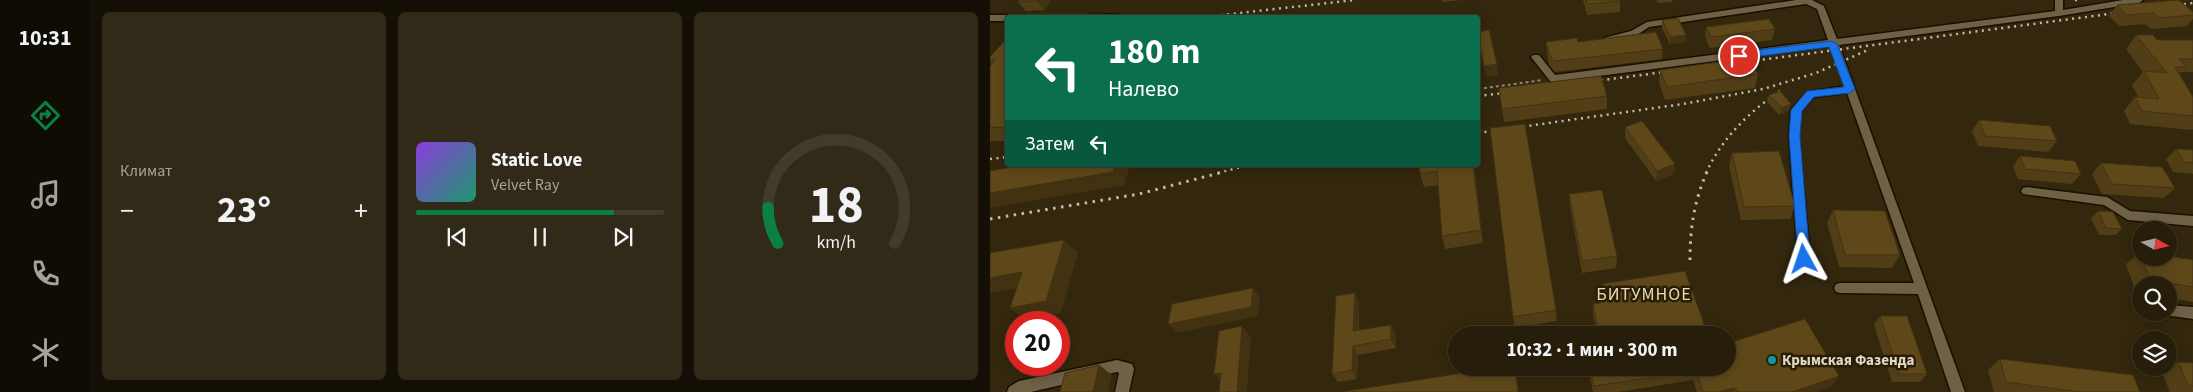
<!DOCTYPE html>
<html lang="ru">
<head>
<meta charset="utf-8">
<style>
	:root { --surface:#261d0a; --page:#322a18; --text:#f1f3f6; --muted:#a4a29c; --line:#423b2b; --accent:#0b8043 }
	body { margin:0; font-family:"Source Sans 3",sans-serif; background:var(--page); color:var(--text); height:100vh; display:flex; flex-direction:column; font-size:19px; white-space:nowrap }
	* { box-sizing:border-box; margin:0 }
	p { font-size:16px; color:var(--muted) }
	.icon { flex:none; width:28px; height:28px; fill:none; stroke:currentColor; stroke-width:2; stroke-linecap:round; stroke-linejoin:round }
	.map { position:relative; flex:1; overflow:hidden }
	.panel { display:flex; flex-direction:column; gap:12px; padding:12px; background:#151006; width:900px }
	.panel>* { flex:none }
	.banner { position:absolute; left:15px; top:15px; width:475px; height:152px; border-radius:5px; box-shadow:0 2px 12px #0003,0 0 0 1px var(--line); background:#0b6e4f; color:#fff; overflow:hidden }
	.needle { width:32px; rotate:98deg }
	.controls { position:absolute; left:1142px; top:221px; display:grid; gap:10px }
	.controls a { display:grid; place-items:center; width:45px; height:45px; border-radius:50%; background:var(--surface); box-shadow:0 2px 12px #0003,0 0 0 1px var(--line); font-size:25px }
	.speed { position:absolute; left:15px; top:311px; display:flex; gap:10px; font-size:25px; font-weight:700; text-align:center }
	.speed>* { display:grid; place-content:center; width:65px; height:65px; border-radius:50%; background:var(--surface); box-shadow:0 2px 12px #0003,0 0 0 1px var(--line); line-height:1 }
	.speed .limit { border:8px solid #d22; background:#fff; color:#111 }
	.pin { position:absolute; display:grid; place-items:center; width:42px; height:42px; color:#fff; margin:-21px; border:2px solid #fff; border-radius:50%; box-shadow:0 1px 5px #0007 }
	.me { position:absolute; width:55px; margin:-28px; rotate:355deg; stroke-linejoin:round; filter:drop-shadow(0 0 4px #0008) }
	.turn { display:flex; align-items:center; gap:18px; height:105px; padding:0 20px; font-size:22px }
	.turn .icon { width:65px; height:65px; stroke-width:2.5 }
	.turn b { display:block; font-size:35px; line-height:42px }
	.then { display:flex; align-items:center; height:48px; padding:0 20px; background:#0003; gap:10px; font-size:19px }
	.big { font-size:38px; font-weight:700; line-height:1.1 }
	.panel .widget { flex:1; display:flex; flex-direction:column; justify-content:center; gap:8px; min-width:0; padding:0 18px; border-radius:8px; background:var(--page) }
	.panel .dial { align-items:center; gap:0 }
	.dial svg { height:130px; overflow:visible; fill:none; stroke:var(--line); stroke-width:7; stroke-linecap:round; text-anchor:middle }
	.dial text { fill:var(--text); stroke:none }
	.song { display:flex; align-items:center; gap:15px }
	.cover { width:60px; height:60px; border-radius:8px; background:linear-gradient(135deg,hsl(270 70% 55%),hsl(160 70% 35%)) }
	.played { height:5px; border-radius:2px; background:linear-gradient(90deg,var(--accent) 80%,var(--line) 80%) }
	.keys { display:flex; justify-content:space-around; direction:ltr }
	.heat { display:flex; justify-content:space-between; align-items:center; font-size:28px; direction:ltr }
	.panel .tiles { flex:1; display:grid; gap:12px; grid-template-columns:repeat(3,1fr) }
	.trip { position:absolute; left:458px; top:326px; width:288px; height:50px; border-radius:25px; background:var(--surface); box-shadow:0 2px 12px #0003,0 0 0 1px var(--line); font-weight:700; line-height:50px; text-align:center }
	main { display:flex; flex:1; min-height:0 }
	.tabs { display:flex; flex-direction:column; width:90px; justify-content:space-around; align-items:center; background:#0f0c04; color:var(--muted) }
	.tabs .icon { width:35px; height:35px }
	.tabs .current { color:var(--accent) }
	.tabs b { font-size:22px; color:var(--text) }
	.map>svg:first-child { display:block }
</style>
</head>
<body>
<main>
<nav class="tabs">
<b>10:31</b>
<svg class="icon current" aria-label="directions" viewBox="0 0 24 24"><path d="M12 3l9 9-9 9-9-9zM9 14v-3h6M13 9l2 2-2 2"/></svg>
<svg class="icon" aria-label="music" viewBox="0 0 24 24"><path d="M9 18V5l10-2v13"/><circle cx="6" cy="18" r="3"/><circle cx="16" cy="16" r="3"/></svg>
<svg class="icon" aria-label="phone" viewBox="0 0 24 24"><path d="M5 4h4l2 5-3 2q2 4 5 5l2-3 5 2v4C11 20 4 13 5 4z"/></svg>
<svg class="icon" aria-label="climate" viewBox="0 0 24 24"><path d="M12 3v18M4 7l16 10M4 17L20 7"/></svg>
</nav>
<section class="panel">
<div class="tiles">
<div class="widget"><p>Климат</p>
<div class="heat"><a>−</a><b class="big">23°</b><a>+</a></div>
</div>
<div class="widget">
<div class="song"><i class="cover"></i><div><b>Static Love</b><p>Velvet Ray</p></div></div>
<div class="played"></div>
<div class="keys"><svg class="icon" aria-label="previous" viewBox="0 0 24 24"><path d="M18 5L8 12l10 7zM5 5v14"/></svg><svg class="icon" aria-label="pause" viewBox="0 0 24 24"><path d="M8 5v14M16 5v14"/></svg><svg class="icon" aria-label="next" viewBox="0 0 24 24"><path d="M6 5l10 7-10 7zM19 5v14"/></svg></div>
</div>
<div class="widget dial"><svg viewBox="0 0 100 80">
<path d="M14 69A42 42 0 1 1 86 69"/>
<path d="M14 69A42 42 0 0 1 8 47" stroke="#0b8043"/>
<text x="50" y="56" font-size="32" font-weight="700">18</text>
<text x="50" y="72" font-size="11">km/h</text>
</svg></div>
</div>
</section>
<div class="map">
<svg width="1203" height="392" viewBox="0 0 1203 392">
	<rect width="100%" height="100%" fill="#33270d"/>
	<g fill="none" stroke-linecap="round" stroke-linejoin="round">
		<defs>
			<path id="minor" d="M806,0h16l12,6 13,33 218,-28v-11h8v10l60,-10h20l-4,3 -80,13 -220,29 126,347h-14l-33,-98 -78,-1 -4,-1 -2,-4 2,-4 4,-1h74l-67,-190 -33,4 -13,14 -2,25 11,123 -2,4 -4,1 -4,-1 -2,-4 -9,-123 2,-26 17,-18 37,-6 -15,-40 -277,36 -3,-1 -19,-24 2,-2h6l16,20 273,-35 -11,-31 -11,-5 -157,23 -12,8 -30,8 -5,-3 2,-2 27,-7 16,-9z
				M101,14l31,1 4,3h-39z
				M0,15h18l4,3h-4v3h-18z
				M1037,187l80,10 23,14 63,5v10l-65,-6 -24,-15 -81,-11 -2,-3 2,-3z
				M1179,305l24,2v12l-29,-4 -1,-3h6z
				M127,360l15,4 2,5 -5,23h-14l4,-19 -2,-1 -86,20h-24l2,-5 10,-6z"/>
		</defs>
		<use href="#minor" stroke="#1a0f00" stroke-width="3"/>
		<path stroke="#908672" stroke-width="2" stroke-dasharray="3 3" stroke-linecap="butt" d="M488,89l65,-9"/>
		<use href="#minor" fill="#6f6146" fill-rule="evenodd"/>
		<path stroke="#c4bbaa" stroke-width="2.5" stroke-dasharray="2 4.5" stroke-linecap="butt" d="M1085,0h2
			M1181,6l22,-3
			M205,18l160,-18
			M747,63l387,-51
			M598,82l84,-11
			M488,96l36,-4
			M488,133l205,-29 80,-15 53,-16 54,-24
			M0,159l18,-2
			M302,165h2
			M228,173l31,-8
			M716,173c16,-35 43,-61 74,-82"/>
		<path stroke="#c4bbaa" stroke-width="3" stroke-dasharray="2.5 5.5" stroke-linecap="butt" d="M0,219l149,-25 84,-22
			M700,260c0,-31 4,-59 17,-88"/>
	</g>
	<path fill="#513e16" d="M30,0h31l-7,10 -18,1 -8,-9z
		M451,0h20l-19,2z
		M593,0h37v12l-33,3z
		M666,0h16v2l-14,1z
		M1127,5l76,7v7l-6,7 -36,3 -5,-5 -27,2 -10,-10z
		M672,20l24,15 -1,7 -15,2 -8,-16z
		M716,27l69,2 -3,11 -62,8 -5,-11z
		M1146,35l21,5h36v32h-12l-2,2 14,23v32l-1,1 -62,-6 -6,-13 11,-14 4,1 -7,-13 11,-13 -17,-23z
		M18,37v104h-18v-75l2,-2 -2,-2v-5z
		M556,42h32l85,7 -1,10 -107,13 -6,-7 -2,-13z
		M670,70l98,4 -3,14 -90,12 -6,-17z
		M509,88l108,8v13l-103,13z
		M779,95l22,9 -2,7 -10,4 -12,-13z
		M989,120l78,21 -9,11 -70,-6 -6,-15z
		M635,127l49,47 -18,7 -31,-43z
		M1186,149l17,1v24l-20,-2 -7,-13z
		M742,153l63,53 -5,13 -49,1 -12,-54z
		M1030,156l61,18 -9,10 -54,-5 -5,-13z
		M1111,163l74,25 -11,10 -62,-4 -10,-20z
		M429,165h55l9,78 -38,6 -3,-13 -4,-51 -14,2 -4,-13z
		M579,194l48,62 -1,12 -34,5 -12,-66z
		M843,210l67,45 -8,13 -53,-1 -12,-44z
		M1108,211l24,18 -7,6h-16l-8,-17z
		M1150,252h1v6h28l24,2v42l-24,-4v-13h-28v8h-5l-10,-29z
		M612,284l106,51h-125v-3l13,-2 -3,-15v-11l6,-1v-5l3,-1z
		M369,302v28l37,4v14l-38,7 -1,24 -19,3 -6,-8z
		M566,310l1,11 -42,7 -2,-11z
		M890,316l47,58 -7,8h-28l-18,-57z
		M1010,359l140,33h-146l-6,-22z
		M1188,362l15,1v29h-23l-8,-19z
		M598,368h138l113,8 -7,10 -18,6h-117l-4,-12 -75,12h-25z"/>
	<path fill="#423212" d="M48,0h13l-7,10 -7,-9z
		M696,35l-1,7 -15,2v-7z
		M507,64l1,11 -12,2 -2,-11z
		M801,104l-2,7 -10,4 3,-7z
		M685,164l-1,10 -18,7 1,-10z
		M125,165h15l-6,20 -134,23v-15z
		M483,165h1l9,78 -2,-13z
		M74,240l14,12 -17,61 -35,7 -16,-12z
		M32,272l15,12 -47,9v-15z
		M263,288l7,10 -2,18 -81,17 -9,-9z
		M365,293l4,9 -1,38 -5,-9z
		M401,325l5,9v14l-5,-9z
		M252,326l9,11 -4,55h-10z
		M363,346l5,9 -1,24 -5,-9z
		M109,365l13,10 -4,17h-15z
		M525,368l2,7 2,17h-1z
		M231,373l4,11 -11,-10z
		M849,376l-7,10 -18,6h-22z
		M745,388l-2,4h-15z"/>
	<path fill="#5e481a" stroke="#423212" d="M30,0h18l-1,1 -19,1z
		M596,0h34v1l-33,3z
		M1189,0l14,12v3l-34,3 -5,-5 -27,2 -10,-10z
		M37,14h78l-3,4h-78z
		M688,18l8,17 -16,2 -8,-17z
		M779,19l6,10 -64,8 -5,-10z
		M499,30l8,34 -13,2 -6,-34z
		M666,32l7,17 -109,12 -5,-7 -3,-12 31,-4 1,4z
		M1146,35h17l4,5h36v19h-14l7,8h-11l18,30v19l-51,-5 -7,-14 24,2 -15,-28 23,2z
		M18,37v91l-18,-1v-61l6,-7h-6v-2z
		M759,58l9,16 -91,13 -7,-17z
		M611,76l6,20 -105,13 -3,-21z
		M790,91l11,13 -9,4 -13,-13z
		M989,120l71,6 7,15 -72,-5z
		M652,121l33,43 -18,7 -32,-44z
		M535,124l31,186 -43,7 -23,-189z
		M1186,149l17,1v13l-9,-1z
		M789,151l16,55 -51,1 -12,-54z
		M1030,156l55,5 6,13 -56,-5z
		M1111,163l61,4 13,21 -63,-4z
		M34,165h91l-2,7 -123,21v-22z
		M429,165h54l8,65 -39,6 -5,-65 -17,3z
		M612,190l15,66 -35,5 -13,-67z
		M843,210l52,1 15,44h-55z
		M1108,211l15,1 9,17 -16,-1z
		M74,240l-18,61 -36,7 12,-36 -32,6v-25z
		M1179,256l24,4v27l-43,-7 -8,-22h27z
		M695,271l23,64h-124l-1,-3 15,-3 -5,-25 7,-1 -1,-5 6,-2 -3,-12z
		M263,288l-2,19 -83,17 4,-20z
		M365,293l-2,38 38,-6v14l-38,7 -1,24 -20,4 4,-78z
		M890,316h27l20,58h-28z
		M815,319l34,57 -47,16h-55l-2,-4 -17,4h-15l-7,-21 -102,15 -4,-18h136v-24z
		M252,326l-5,66h-18l2,-19 -7,1 5,-43z
		M1010,359l133,16 7,17h-60l-74,-10z
		M1188,362l15,1v23h-4z
		M109,365l-6,27h-33l5,-19z
		M505,368h20l3,24h-177z"/>
	<path fill="#1a73e8" stroke="#114b97" d="M842,41l5,3 18,45 -5,4 -36,4 -12,14 -2,25 10,123 -1,4h-9l-2,-4 -9,-123 2,-26 16,-19 37,-4 -15,-40 -90,12 -4,-3 4,-4z"/>
	<circle fill="#0f9aa8" stroke="#291d04" stroke-width="2" cx="782" cy="360" r="5"/>
	<g text-anchor="middle" dominant-baseline="central" stroke-width="5" stroke-linejoin="round" paint-order="stroke">
		<g font-size="15" font-weight="bold" fill="#dfd7c8" stroke="#291d04" text-anchor="start">
			<text x="792" y="360">Крымская Фазенда</text>
		</g>
		<g font-size="18" letter-spacing="1" fill="#e9dabb" stroke="#291d04">
			<text x="654" y="294">БИТУМНОЕ</text>
		</g>
	</g>
</svg>
<div class="controls">
<a><svg class="needle" viewBox="-14 -14 28 28"><path d="M0-13l5 13h-10z" fill="#e53935"/><path d="M0 13l5-13h-10z" fill="#a4a29c"/></svg></a>
<a><svg class="icon" aria-label="search" viewBox="0 0 24 24"><circle cx="10" cy="10" r="6"/><path d="M15 15l6 6"/></svg></a>
<a><svg class="icon" aria-label="layers" viewBox="0 0 24 24"><path d="M12 4l9 5-9 5-9-5zM3 14l9 5 9-5"/></svg></a>
</div>
<div class="speed"><div class="limit">20</div></div>
<div class="pin" style="left:749px;top:56px;background:#d93025"><svg class="icon" aria-label="arrive" viewBox="0 0 24 24"><path d="M6 21V4h12l-3 4 3 4H6"/></svg></div>
<svg class="me" style="left:814px;top:259px" viewBox="-20 -20 40 40"><path d="M0-17L14 15 0 8-14 15z" fill="#1a73e8" stroke="#fff" stroke-width="4"/></svg>
<div class="trip">10:32 · 1 мин · 300 m</div>
<div class="banner">
<div class="turn"><svg class="icon" aria-label="left" viewBox="0 0 24 24"><path d="M17 20v-9H6M10 6l-5 5 5 5"/></svg><div><b>180 m</b>Налево</div></div>
<div class="then">Затем<svg class="icon" aria-label="left" viewBox="0 0 24 24"><path d="M17 20v-9H6M10 6l-5 5 5 5"/></svg></div>
</div>
</div>
</main>
</body>
</html>
